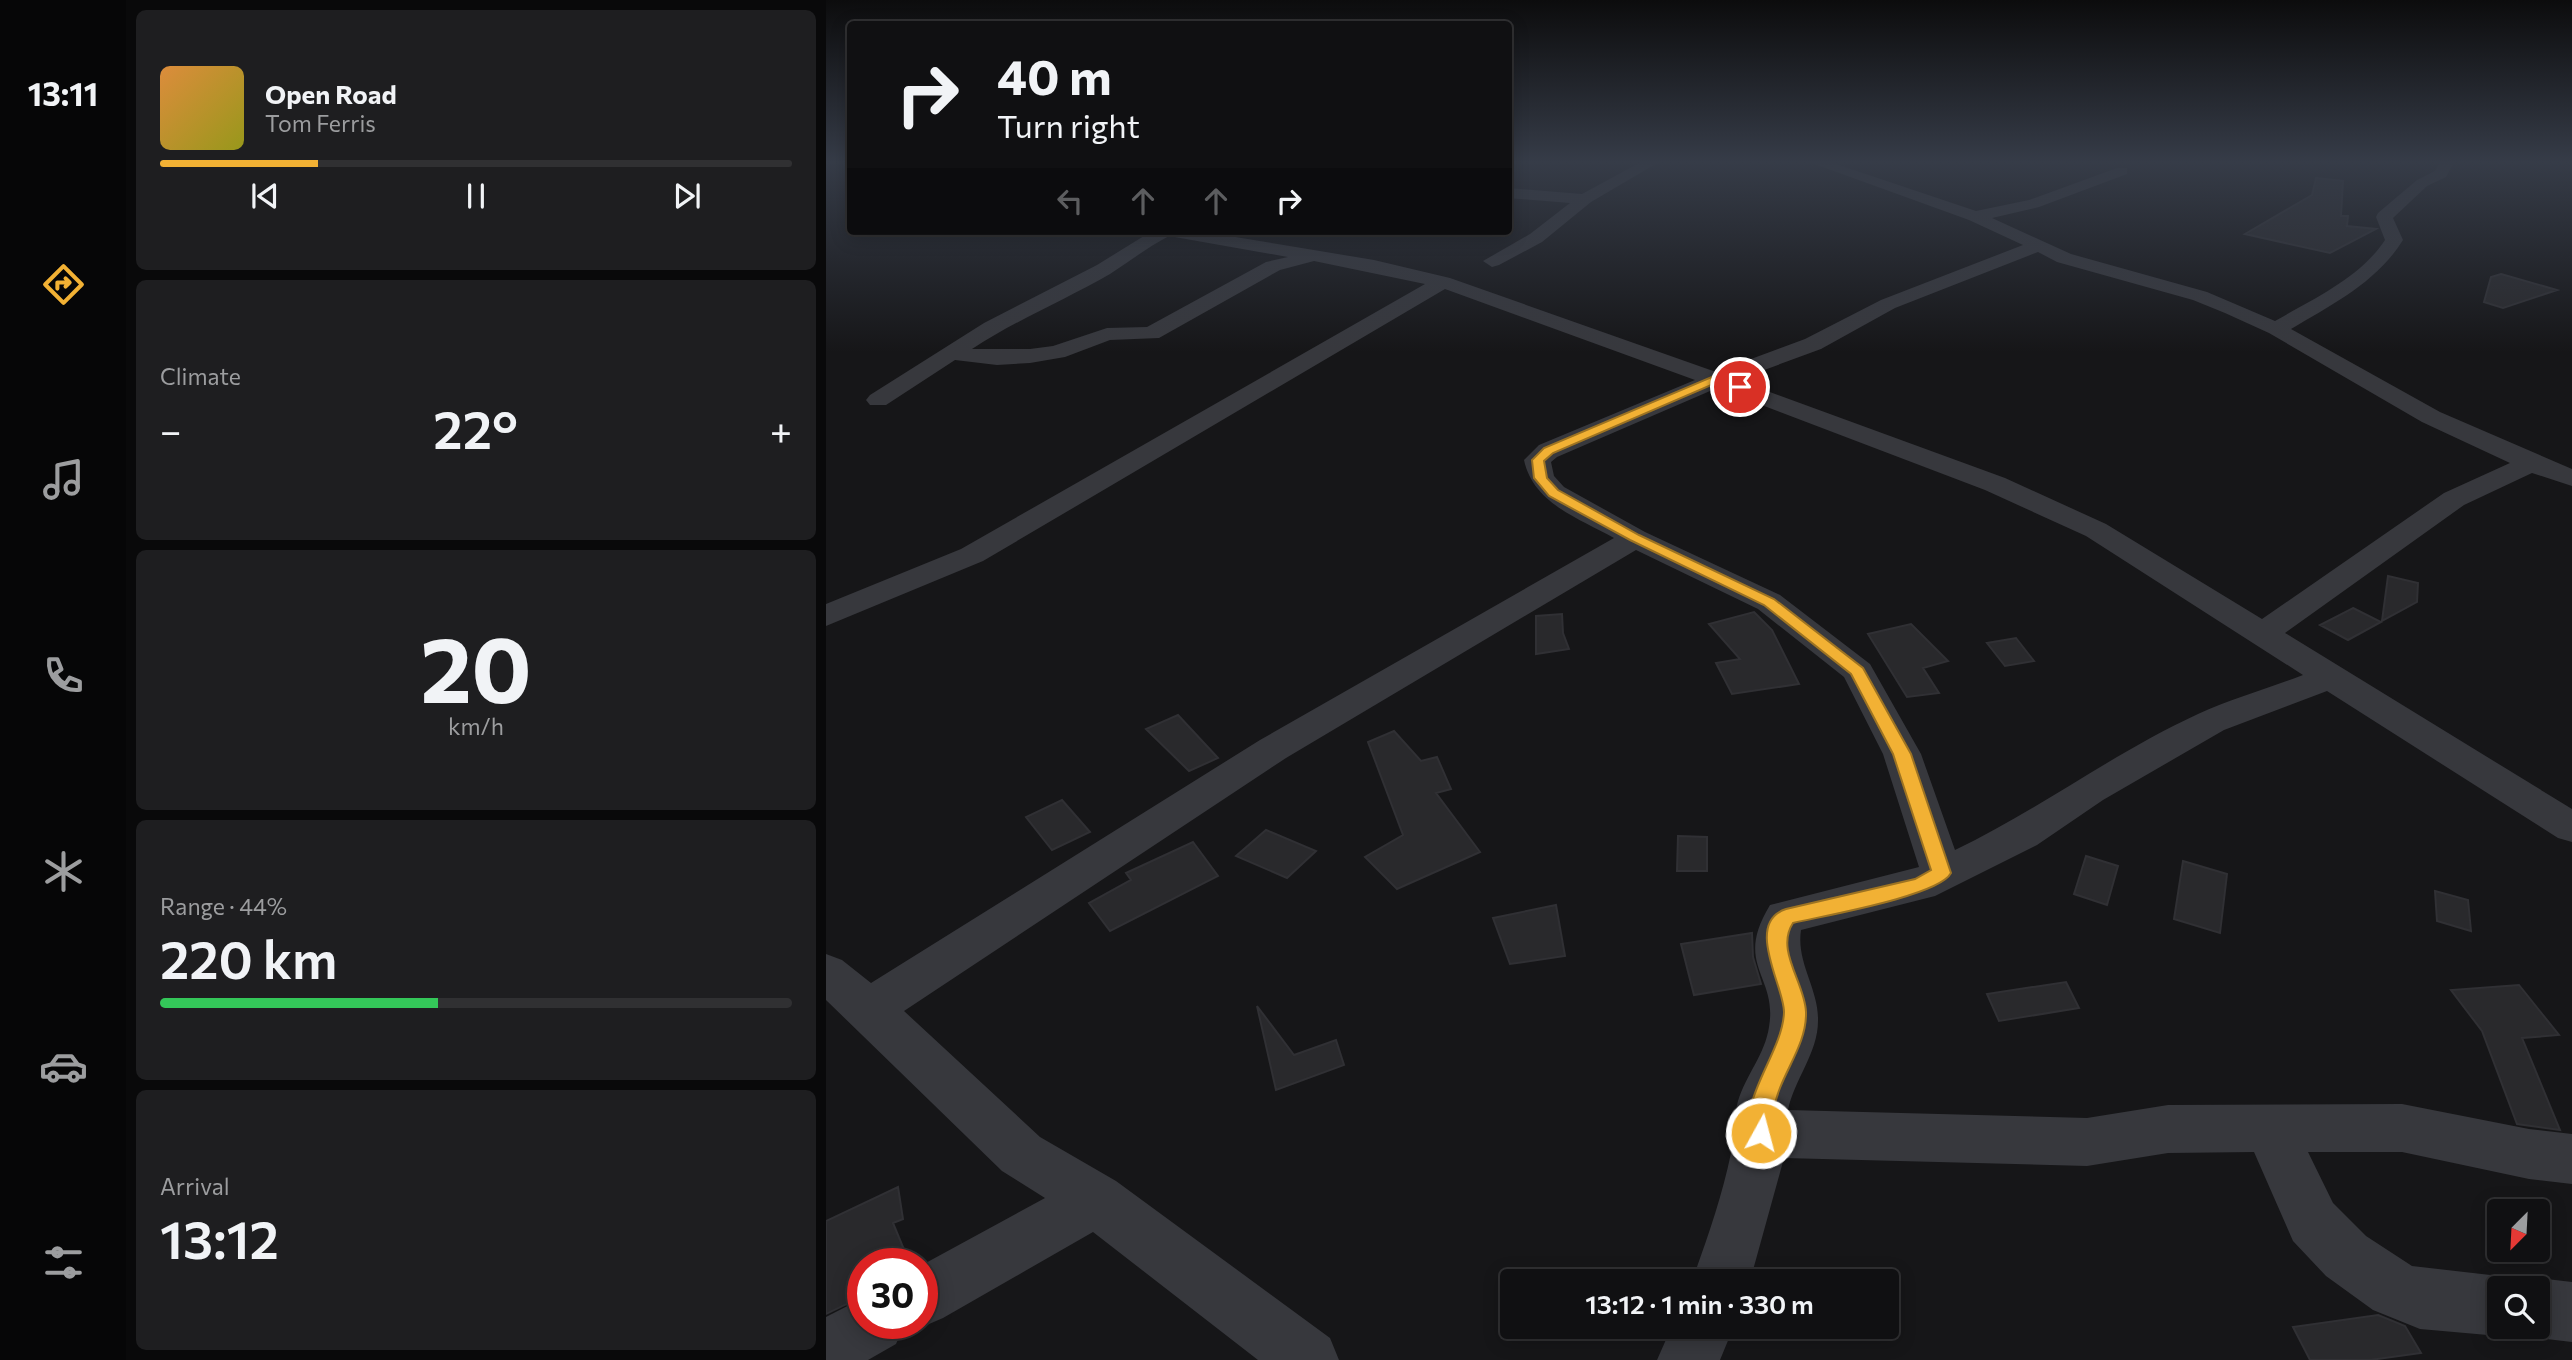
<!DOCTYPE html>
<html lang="en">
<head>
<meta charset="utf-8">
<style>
	:root { --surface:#101012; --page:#1e1e20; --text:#f1f3f6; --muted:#9c9d9f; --line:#303032; --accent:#f2b134 }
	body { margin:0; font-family:Commissioner,sans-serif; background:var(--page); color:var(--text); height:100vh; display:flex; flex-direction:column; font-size:26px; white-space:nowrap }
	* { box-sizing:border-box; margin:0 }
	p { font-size:23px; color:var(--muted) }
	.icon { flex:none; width:38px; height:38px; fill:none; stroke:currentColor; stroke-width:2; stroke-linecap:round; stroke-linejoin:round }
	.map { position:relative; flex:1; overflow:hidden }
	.drawer { display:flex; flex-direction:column; gap:10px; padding:10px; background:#09090a; width:700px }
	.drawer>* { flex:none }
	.top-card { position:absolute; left:21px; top:21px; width:665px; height:214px; border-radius:7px; box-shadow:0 4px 18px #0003,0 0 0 2px var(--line); background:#101012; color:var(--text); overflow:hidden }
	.needle { width:46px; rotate:204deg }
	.tools { position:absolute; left:1661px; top:1199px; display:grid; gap:14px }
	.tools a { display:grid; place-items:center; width:63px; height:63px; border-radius:7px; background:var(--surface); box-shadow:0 4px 18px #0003,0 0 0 2px var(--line); font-size:35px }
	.speed { position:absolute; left:21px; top:1248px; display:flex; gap:14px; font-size:35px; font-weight:700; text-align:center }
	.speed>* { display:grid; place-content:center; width:91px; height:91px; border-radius:50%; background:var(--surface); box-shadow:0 4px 18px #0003,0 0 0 2px var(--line); line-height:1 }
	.speed .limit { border:10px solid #d22; background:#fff; color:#111 }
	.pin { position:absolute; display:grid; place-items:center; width:60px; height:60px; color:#fff; margin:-30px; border:4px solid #fff; border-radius:50%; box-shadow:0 2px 7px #0007 }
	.me { position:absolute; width:77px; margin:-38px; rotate:7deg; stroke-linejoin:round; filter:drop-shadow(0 0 5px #0008) }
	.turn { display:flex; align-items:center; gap:24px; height:147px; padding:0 35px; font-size:32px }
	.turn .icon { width:91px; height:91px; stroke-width:2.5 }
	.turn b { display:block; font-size:49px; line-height:60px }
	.lanes { display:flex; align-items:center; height:66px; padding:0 35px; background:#0003; justify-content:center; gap:35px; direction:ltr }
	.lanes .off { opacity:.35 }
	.big { font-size:52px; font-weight:600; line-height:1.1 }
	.drawer .card { flex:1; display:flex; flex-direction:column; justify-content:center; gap:10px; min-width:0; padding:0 24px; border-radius:10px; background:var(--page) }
	.drawer .dial { align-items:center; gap:0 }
	.dial b { font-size:91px; line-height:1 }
	.song { display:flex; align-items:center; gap:21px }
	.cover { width:84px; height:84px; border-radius:10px; background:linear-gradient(135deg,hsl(30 70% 55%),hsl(60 70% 35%)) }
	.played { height:7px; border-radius:4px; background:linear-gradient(90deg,var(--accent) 25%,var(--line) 25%) }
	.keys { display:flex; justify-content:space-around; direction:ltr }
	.heat { display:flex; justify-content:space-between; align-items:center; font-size:38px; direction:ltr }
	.charge { height:10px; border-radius:5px; background:linear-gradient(90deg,#34c759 44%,var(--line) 0) }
	.trip { position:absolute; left:674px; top:1269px; width:399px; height:70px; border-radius:7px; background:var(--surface); box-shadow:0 4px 18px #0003,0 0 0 2px var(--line); font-weight:600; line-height:70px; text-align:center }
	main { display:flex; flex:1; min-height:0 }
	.dock { display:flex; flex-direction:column; width:126px; justify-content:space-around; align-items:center; background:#060607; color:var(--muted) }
	.dock .icon { width:49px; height:49px }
	.dock .selected { color:var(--accent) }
	.dock b { font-size:32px; color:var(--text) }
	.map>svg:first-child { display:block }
</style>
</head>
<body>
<main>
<nav class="dock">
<b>13:11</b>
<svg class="icon selected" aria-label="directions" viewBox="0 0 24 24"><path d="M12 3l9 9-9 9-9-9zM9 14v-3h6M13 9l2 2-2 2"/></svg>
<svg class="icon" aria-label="music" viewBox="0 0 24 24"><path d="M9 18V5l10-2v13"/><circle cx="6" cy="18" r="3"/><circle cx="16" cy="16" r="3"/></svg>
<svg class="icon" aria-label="phone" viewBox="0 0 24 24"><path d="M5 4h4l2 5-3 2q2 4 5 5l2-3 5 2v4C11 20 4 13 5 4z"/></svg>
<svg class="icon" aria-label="climate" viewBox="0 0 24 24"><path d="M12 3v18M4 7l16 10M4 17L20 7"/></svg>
<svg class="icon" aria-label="car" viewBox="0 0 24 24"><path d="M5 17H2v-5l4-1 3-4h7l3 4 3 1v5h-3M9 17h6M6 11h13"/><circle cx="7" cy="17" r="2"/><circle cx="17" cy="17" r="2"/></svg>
<svg class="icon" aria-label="filters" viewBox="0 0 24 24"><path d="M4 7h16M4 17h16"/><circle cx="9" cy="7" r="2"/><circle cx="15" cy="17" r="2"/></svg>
</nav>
<section class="drawer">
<div class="card">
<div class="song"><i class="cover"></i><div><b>Open Road</b><p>Tom Ferris</p></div></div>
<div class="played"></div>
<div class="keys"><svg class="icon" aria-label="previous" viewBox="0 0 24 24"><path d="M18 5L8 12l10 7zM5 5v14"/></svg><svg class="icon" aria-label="pause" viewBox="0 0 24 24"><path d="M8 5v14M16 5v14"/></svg><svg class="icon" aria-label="next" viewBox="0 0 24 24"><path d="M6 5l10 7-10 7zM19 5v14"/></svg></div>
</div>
<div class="card"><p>Climate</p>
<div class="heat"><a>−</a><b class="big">22°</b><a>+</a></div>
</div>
<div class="card dial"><b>20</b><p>km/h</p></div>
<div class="card"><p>Range · 44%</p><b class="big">220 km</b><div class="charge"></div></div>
<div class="card"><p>Arrival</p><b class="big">13:12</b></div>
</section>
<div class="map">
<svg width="1746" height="1360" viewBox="0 0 1746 1360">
	<rect width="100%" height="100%" fill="#161618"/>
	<path fill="#29292c" stroke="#303034" stroke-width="2" d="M1490,178l27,3 -2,35h7l-1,10 29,3 -46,24 -85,-19 67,-39z
		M1675,274l56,16 -54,18 -19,-6 7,-25z
		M1562,576l30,7 -1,19 -35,19z
		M1527,608l28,14 -33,18 -28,-15z
		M928,612l18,18 27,54 -67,10 -16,-31 24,-4 -31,-35z
		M736,614l1,19 6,16 -33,5v-38z
		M1085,624l37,37 -25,7 16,25 -32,4 -39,-63z
		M1190,638l18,23 -29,5 -18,-23z
		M352,715l40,43 -29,13 -43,-42z
		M568,731l27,30 16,-4 14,32 -15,4 44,59 -83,37 -32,-32 38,-22 -35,-93z
		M236,800l28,32 -38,18 -26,-33z
		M440,830l50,21 -29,27 -51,-22z
		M852,836l29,1v34h-30z
		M367,842l25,34 -108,55 -21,-28 42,-23 -5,-7z
		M1260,856l32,10 -11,39 -33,-11z
		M1357,861l44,13 -7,59 -46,-14z
		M1609,891l33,9 3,31 -34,-10z
		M730,905l9,51 -55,8 -17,-46z
		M926,933l1,24 8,27 -67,11 -13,-51z
		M1240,982l13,26 -80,13 -12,-27z
		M1693,985l40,50 -37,3 38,92 -43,-6 -35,-93 -31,-41z
		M431,1006l37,49 42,-15 8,25 -68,25z
		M72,1187l5,32 -10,4 17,41h-47v32l-37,18v-93z
		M1552,1315l27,11 16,27 -51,7h-60l-17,-33z"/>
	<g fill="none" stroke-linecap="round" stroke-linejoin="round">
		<path fill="#37383d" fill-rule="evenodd" d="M815,162h18l-68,40 -49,40 -43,23 -7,2 -9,-6 47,-27 40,-31 -62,-5v-10l74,6z
			M983,162h21l146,49 53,-11 88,-32h10v6l-88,33 -47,11 79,36 136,38 68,29c38,-22 85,-43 110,-81l-9,-23 2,-4 39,-33 18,-9 5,-9h14l-8,15 -19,9 -34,32 10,22c-26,42 -70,64 -112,89l149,83 132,57v17l-40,-13 -68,32 -179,128 287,176v33l-14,-4 -231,-147 -103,39 -121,70 -66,45 -102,51 -134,34c-5,33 18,59 17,91 0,32 -24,59 -30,89l299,8 81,-13 234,-1 127,25 43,5v50l-43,-5 -127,-27h-94l25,51 33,33 46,30 87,10 21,9 18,-7 34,4v60l-34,-4 -21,-9 -18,7 -79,-7 -47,-19 -47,-34 -33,-35 -39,-89 -86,1 -81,13 -303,-8 -34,123h-58c15,-42 30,-84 39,-128 4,-17 2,-35 7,-52 8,-26 27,-47 31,-74 9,-52 -36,-61 1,-122l149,-38 -36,-113 -39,-77 -86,-68 -122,-59 -350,208 -382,253 136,126 76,44 214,157 9,22h-81l-165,-128 -150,86 -21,9 -9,-4h9v-58l123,-67 -43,-27 -176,-171v-46l16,6 29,23 389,-243 354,-202c-36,-20 -81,-35 -90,-78l15,-15 156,-65 -250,-91 -462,272 -157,65v-22l135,-55 464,-265 -111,-23 -34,9 -121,68 -49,2 -45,17 -35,6 -33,2 -42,-5 -69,45h-16l-4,-5 4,-5 114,-72 113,-58 55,-34h47l175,29 76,18 266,94 89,-33 76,-39 142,-55 -54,-25zM343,236l119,21 -22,5 -119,65 -40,1 -54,18 -23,3h-58c44,-29 93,-49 138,-75 20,-13 38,-27 59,-38zM1212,252l19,10 136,38 32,13 44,20 153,89 88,41 -66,30 -182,126 -156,-95 -101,-46 -268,-98 84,-31 74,-41zM891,388l268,102 101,46 217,139c-34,13 -72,24 -105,39 -85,39 -159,96 -243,136l-34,-96 -51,-90 -90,-69 -135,-63 -81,-45 -10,-11 -3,-14 6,-5zM1673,1288h39v38h-39z
			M37,1298v25h42l-9,21 -28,16h-42v-43z
			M846,1326h62l-14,34h-63z"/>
	</g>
	<linearGradient id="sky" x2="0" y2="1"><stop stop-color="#0c0c0d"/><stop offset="0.46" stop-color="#363c48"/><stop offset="1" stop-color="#363c48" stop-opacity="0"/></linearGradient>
	<rect width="1746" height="352" fill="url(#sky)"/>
	<path fill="#f2b134" stroke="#9d7322" stroke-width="2" d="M888,376l31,11 -5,3 -22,-8 -165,71 -9,8 3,17 11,12 81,45 135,64 89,69 48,86 40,119c-12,23 -129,43 -158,50 -18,27 12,60 13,89 1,35 -27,64 -32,97 -2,12 1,21 -4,32l-9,3 -8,-3c-18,-39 30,-88 31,-129 0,-26 -40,-89 2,-103l129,-30 16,-9 -38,-116 -42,-80 -87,-69 -134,-65 -81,-44 -15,-18 -2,-18 12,-12z"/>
</svg>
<div class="tools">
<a><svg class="needle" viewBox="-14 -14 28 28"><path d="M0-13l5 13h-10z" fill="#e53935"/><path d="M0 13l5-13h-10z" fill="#9c9d9f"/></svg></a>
<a><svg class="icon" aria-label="search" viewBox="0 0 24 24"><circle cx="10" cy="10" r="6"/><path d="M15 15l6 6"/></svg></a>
</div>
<div class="speed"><div class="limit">30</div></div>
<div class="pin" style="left:914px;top:387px;background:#d93025"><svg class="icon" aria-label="arrive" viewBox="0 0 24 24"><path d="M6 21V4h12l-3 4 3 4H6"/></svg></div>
<svg class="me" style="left:935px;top:1133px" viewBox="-20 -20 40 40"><circle r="17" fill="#f2b134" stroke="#fff" stroke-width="3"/><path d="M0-11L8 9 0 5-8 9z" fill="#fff"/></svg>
<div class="trip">13:12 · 1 min · 330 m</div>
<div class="top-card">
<div class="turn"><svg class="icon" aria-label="right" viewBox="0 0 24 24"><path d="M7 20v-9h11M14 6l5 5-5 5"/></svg><div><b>40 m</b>Turn right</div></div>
<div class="lanes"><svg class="icon off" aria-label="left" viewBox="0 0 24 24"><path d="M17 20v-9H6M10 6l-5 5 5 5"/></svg><svg class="icon off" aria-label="ahead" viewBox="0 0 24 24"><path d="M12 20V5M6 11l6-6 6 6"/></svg><svg class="icon off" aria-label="ahead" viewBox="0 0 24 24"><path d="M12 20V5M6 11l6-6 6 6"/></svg><svg class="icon" aria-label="right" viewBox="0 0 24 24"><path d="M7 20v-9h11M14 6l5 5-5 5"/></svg></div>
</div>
</div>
</main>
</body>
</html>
